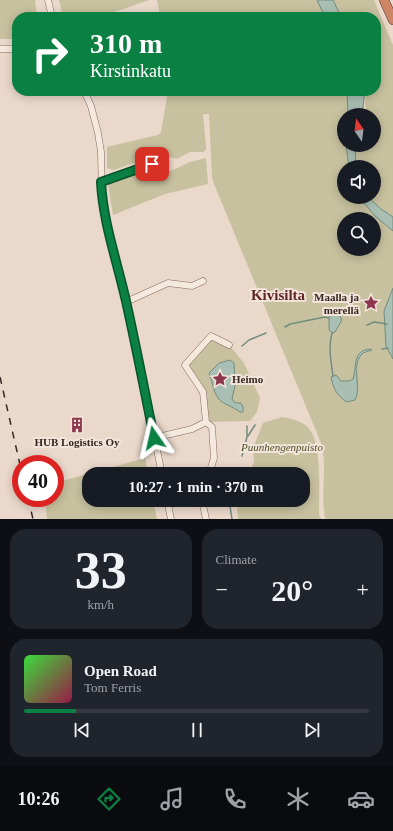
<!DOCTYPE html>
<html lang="en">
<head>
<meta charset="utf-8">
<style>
	:root { --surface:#171b24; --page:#20242c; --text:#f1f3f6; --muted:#9ea1a6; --line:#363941; --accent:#0b8043 }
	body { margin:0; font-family:"Times New Roman",serif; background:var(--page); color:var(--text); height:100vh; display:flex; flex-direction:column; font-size:15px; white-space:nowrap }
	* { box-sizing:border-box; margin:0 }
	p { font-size:13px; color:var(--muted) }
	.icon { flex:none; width:22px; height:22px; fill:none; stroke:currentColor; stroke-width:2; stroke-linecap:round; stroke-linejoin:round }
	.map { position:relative; height:519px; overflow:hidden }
	.side { display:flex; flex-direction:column; gap:10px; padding:10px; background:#0d0f14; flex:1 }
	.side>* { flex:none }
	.hud { position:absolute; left:12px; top:12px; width:369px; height:84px; border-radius:16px; box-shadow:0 2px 10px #0003; background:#0b8043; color:#fff; overflow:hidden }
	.needle { width:26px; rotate:346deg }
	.buttons { position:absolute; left:337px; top:108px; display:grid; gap:8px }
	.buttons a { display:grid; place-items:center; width:44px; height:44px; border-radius:50%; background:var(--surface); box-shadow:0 2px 10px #0003; font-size:20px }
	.speed { position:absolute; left:12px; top:455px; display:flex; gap:8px; font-size:20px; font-weight:700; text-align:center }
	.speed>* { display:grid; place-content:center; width:52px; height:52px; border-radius:50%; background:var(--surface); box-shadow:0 2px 10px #0003; line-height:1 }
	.speed .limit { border:6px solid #d22; background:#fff; color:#111 }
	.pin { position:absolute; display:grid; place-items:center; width:34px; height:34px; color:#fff; margin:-17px; border-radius:8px; box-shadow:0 2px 6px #0006 }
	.me { position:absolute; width:44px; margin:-22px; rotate:349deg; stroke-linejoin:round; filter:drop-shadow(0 0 3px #0008) }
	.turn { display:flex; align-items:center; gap:14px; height:84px; padding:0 12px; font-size:18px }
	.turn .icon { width:52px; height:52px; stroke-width:2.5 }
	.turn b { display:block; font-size:28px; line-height:34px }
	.big { font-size:30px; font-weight:700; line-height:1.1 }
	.side .widget { flex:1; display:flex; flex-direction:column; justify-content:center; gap:6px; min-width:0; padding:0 14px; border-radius:16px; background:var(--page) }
	.side .dial { align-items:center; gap:0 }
	.dial b { font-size:52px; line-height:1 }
	.song { display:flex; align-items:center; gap:12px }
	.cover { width:48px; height:48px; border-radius:6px; background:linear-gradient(135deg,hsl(120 70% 55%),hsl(340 70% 35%)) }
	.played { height:4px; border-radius:2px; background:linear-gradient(90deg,var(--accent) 15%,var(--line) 15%) }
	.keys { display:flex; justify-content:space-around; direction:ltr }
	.heat { display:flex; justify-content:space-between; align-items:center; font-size:22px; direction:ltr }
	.side .tiles { flex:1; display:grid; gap:10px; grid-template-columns:1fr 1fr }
	.widget:last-child { grid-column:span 2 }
	.trip { position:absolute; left:82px; top:467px; width:228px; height:40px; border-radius:16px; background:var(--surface); box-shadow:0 2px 10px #0003; font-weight:700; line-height:40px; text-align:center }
	.dock { display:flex; height:64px; justify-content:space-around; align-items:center; background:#090b0e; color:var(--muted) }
	.dock .icon { width:28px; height:28px }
	.dock .on { color:var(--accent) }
	.dock b { font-size:18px; color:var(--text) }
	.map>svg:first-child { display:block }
</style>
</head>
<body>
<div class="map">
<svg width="393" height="519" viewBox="0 0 393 519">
	<rect width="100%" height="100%" fill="#ead8ca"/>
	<path fill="#c7c19f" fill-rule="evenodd" d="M0,0h35l2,17h-20v22h-17z
		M59,0h90l-48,17h-38z
		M157,0h160l8,17h-165z
		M333,0h41l19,45v172l-12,-8 -13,-12h6v-30h-18l-1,-22h19v-30h-12l1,-5 4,3 -2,-9 1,-13h10v-74h-35z
		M168,91h179l1,24h-4v30h2l3,22h-5v30h15l16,19 18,15v57l-9,23 2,35 7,13v160h-67l-1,-1c-5,-25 3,-51 -4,-75l-107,-259 -2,-7 -3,-63h-6l3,33v3l-3,2h-13l-13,7 -18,-5 -45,16 -7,-2v-21l51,-12 3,-3zM344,219h30v30h-30z
		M206,158l2,26 -43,10 -52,21 -5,-31 41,-14 11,2 11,-1 19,-9z
		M211,336l19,10 14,17 16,35 -3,14 -7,9 -44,1 -3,-30 -18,-27z
		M282,417c10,2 22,4 28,13 12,17 9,62 9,84l2,5h-83l-1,-9 3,-10h63v-26h-54l5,-12 -1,-14 10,-25z
		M145,458l3,16h-59v26h64l4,19h-110l-2,-21h10v-15z"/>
	<path fill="#aabfb3" stroke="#728d7f" d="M317,0h16l8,17h-16z
		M347,91h18l-3,24h-14z
		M346,145h9l1,22h-7z
		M359,197h9l13,12 12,8v14l-18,-15z
		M393,288v71l-7,-13 -2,-35z
		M335,313l5,3 2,4 -7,12 -3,1 -3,-3v-13z
		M371,349l1,1c-3,1 -9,2 -11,5 -10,13 1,31 -6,45l-8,2c-10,-6 -14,-14 -16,-25l5,-2 5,6h8l4,-2c4,-13 -1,-29 18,-30z
		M230,360l4,3 1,23 -3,13 3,4h6l2,4v5h-3c-6,-5 -18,-8 -22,-14 -5,-7 -6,-18 -9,-25l10,-10z"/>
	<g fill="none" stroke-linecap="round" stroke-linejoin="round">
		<path stroke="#728d7f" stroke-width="1.5" d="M367,325l7,-3 13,2
			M285,327l5,-3 35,-7 4,1
			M332,333c-4,15 -1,28 1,43
			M242,346l7,-6 17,-7
			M382,349l6,-1
			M248,436l7,-11
			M242,456l5,-19v-11
			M232,500l-2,6 2,13"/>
		<defs>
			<path id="minor" d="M48,0l4,17
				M0,49h17
				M84,91l7,15 7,27 3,19 1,45 5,31 24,97 31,149
				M101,182l51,-18 11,2
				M126,302l42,-19 24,3 11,-5
				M206,422l6,5 2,31 -5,16
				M154,438l38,-9 14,-7 -3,-30 -18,-27 26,-29 18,9
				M167,500l4,19
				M202,500l4,19"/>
			<path id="highway" d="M384,0l9,20"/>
		</defs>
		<use href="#minor" stroke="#856a61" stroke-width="7"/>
		<use href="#highway" stroke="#533a34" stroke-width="10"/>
		<use href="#minor" stroke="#f5e8dd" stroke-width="6"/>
		<use href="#highway" stroke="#ce8566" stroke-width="9"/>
		<path stroke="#372722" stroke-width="1.5" stroke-dasharray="7 7" stroke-linecap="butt" d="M0,377l21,92
			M28,498l5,21"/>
	</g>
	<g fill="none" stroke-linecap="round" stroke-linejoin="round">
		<defs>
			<path id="route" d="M152,164l-51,18c2,40 16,79 25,119 10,45 19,91 28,137"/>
		</defs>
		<use href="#route" stroke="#07532c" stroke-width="10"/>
		<use href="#route" stroke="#0b8043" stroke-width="7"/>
	</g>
	<defs>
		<symbol id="sight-bare" viewBox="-9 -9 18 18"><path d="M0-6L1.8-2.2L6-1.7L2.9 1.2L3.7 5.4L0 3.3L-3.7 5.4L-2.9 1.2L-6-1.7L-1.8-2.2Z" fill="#8d374f" stroke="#f2e4d9" stroke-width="2.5" paint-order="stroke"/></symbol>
		<symbol id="building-bare" viewBox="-9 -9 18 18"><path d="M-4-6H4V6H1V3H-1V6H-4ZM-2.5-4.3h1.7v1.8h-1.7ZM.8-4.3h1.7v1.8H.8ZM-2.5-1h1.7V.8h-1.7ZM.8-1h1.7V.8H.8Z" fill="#8d374f" stroke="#f2e4d9" stroke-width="2.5" paint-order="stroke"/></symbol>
	</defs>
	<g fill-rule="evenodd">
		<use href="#sight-bare" x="360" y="292" width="22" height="22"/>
		<use href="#sight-bare" x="209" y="368" width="22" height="22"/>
		<use href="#building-bare" x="66" y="414" width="22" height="22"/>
	</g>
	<g text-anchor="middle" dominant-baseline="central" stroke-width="4" stroke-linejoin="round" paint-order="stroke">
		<g font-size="11" font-weight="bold" fill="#372722" stroke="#f2e4d9" text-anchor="end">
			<text x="359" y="297">Maalla ja<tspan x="359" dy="13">merellä</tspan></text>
			<text x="232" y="379" text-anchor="start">Heimo</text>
			<text x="77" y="442" text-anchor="middle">HUB Logistics Oy</text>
		</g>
		<g font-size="11" font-style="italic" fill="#51512b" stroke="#f2e4d9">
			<text x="282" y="447">Puunhengenpuisto</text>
		</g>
		<g font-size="15" font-weight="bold" fill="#5f272a" stroke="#f2e4d9">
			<text x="278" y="295">Kivisilta</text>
		</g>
	</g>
</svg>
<div class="buttons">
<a><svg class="needle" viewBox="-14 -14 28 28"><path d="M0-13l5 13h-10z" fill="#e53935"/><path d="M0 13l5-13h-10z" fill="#9ea1a6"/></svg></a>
<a><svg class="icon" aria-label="sound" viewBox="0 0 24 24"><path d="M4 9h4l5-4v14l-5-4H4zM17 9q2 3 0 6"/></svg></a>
<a><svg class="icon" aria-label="search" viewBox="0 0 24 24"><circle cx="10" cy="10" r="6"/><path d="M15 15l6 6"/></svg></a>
</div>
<div class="speed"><div class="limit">40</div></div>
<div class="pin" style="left:152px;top:164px;background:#d93025"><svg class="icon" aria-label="arrive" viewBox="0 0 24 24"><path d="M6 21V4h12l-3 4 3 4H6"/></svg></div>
<svg class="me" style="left:154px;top:438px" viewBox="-20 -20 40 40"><path d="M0-17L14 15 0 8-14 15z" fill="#0b8043" stroke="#fff" stroke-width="4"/></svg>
<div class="trip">10:27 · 1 min · 370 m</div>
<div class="hud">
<div class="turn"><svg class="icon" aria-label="right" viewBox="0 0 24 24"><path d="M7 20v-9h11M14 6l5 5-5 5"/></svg><div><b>310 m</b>Kirstinkatu</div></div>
</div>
</div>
<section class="side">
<div class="tiles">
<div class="widget dial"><b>33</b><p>km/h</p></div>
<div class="widget"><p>Climate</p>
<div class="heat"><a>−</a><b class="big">20°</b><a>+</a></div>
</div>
<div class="widget">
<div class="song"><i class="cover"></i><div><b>Open Road</b><p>Tom Ferris</p></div></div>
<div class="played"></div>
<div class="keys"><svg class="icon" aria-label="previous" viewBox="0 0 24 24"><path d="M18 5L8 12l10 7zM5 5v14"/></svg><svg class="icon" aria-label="pause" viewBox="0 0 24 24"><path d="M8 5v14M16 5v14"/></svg><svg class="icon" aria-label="next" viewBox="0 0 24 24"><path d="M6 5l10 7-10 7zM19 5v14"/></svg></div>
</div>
</div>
</section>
<nav class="dock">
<b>10:26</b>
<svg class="icon on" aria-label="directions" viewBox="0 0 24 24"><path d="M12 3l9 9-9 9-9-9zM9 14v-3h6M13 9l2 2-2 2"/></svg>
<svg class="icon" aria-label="music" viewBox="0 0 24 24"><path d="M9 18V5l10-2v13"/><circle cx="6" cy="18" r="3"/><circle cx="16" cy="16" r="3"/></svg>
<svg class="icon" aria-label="phone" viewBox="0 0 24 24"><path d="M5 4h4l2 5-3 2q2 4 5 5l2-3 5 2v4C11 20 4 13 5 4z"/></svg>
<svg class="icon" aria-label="climate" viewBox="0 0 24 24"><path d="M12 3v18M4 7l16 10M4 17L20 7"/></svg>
<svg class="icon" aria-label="car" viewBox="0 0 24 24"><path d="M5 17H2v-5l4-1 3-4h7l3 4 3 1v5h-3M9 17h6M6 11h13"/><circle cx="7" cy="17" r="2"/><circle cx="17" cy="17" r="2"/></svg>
</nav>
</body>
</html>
